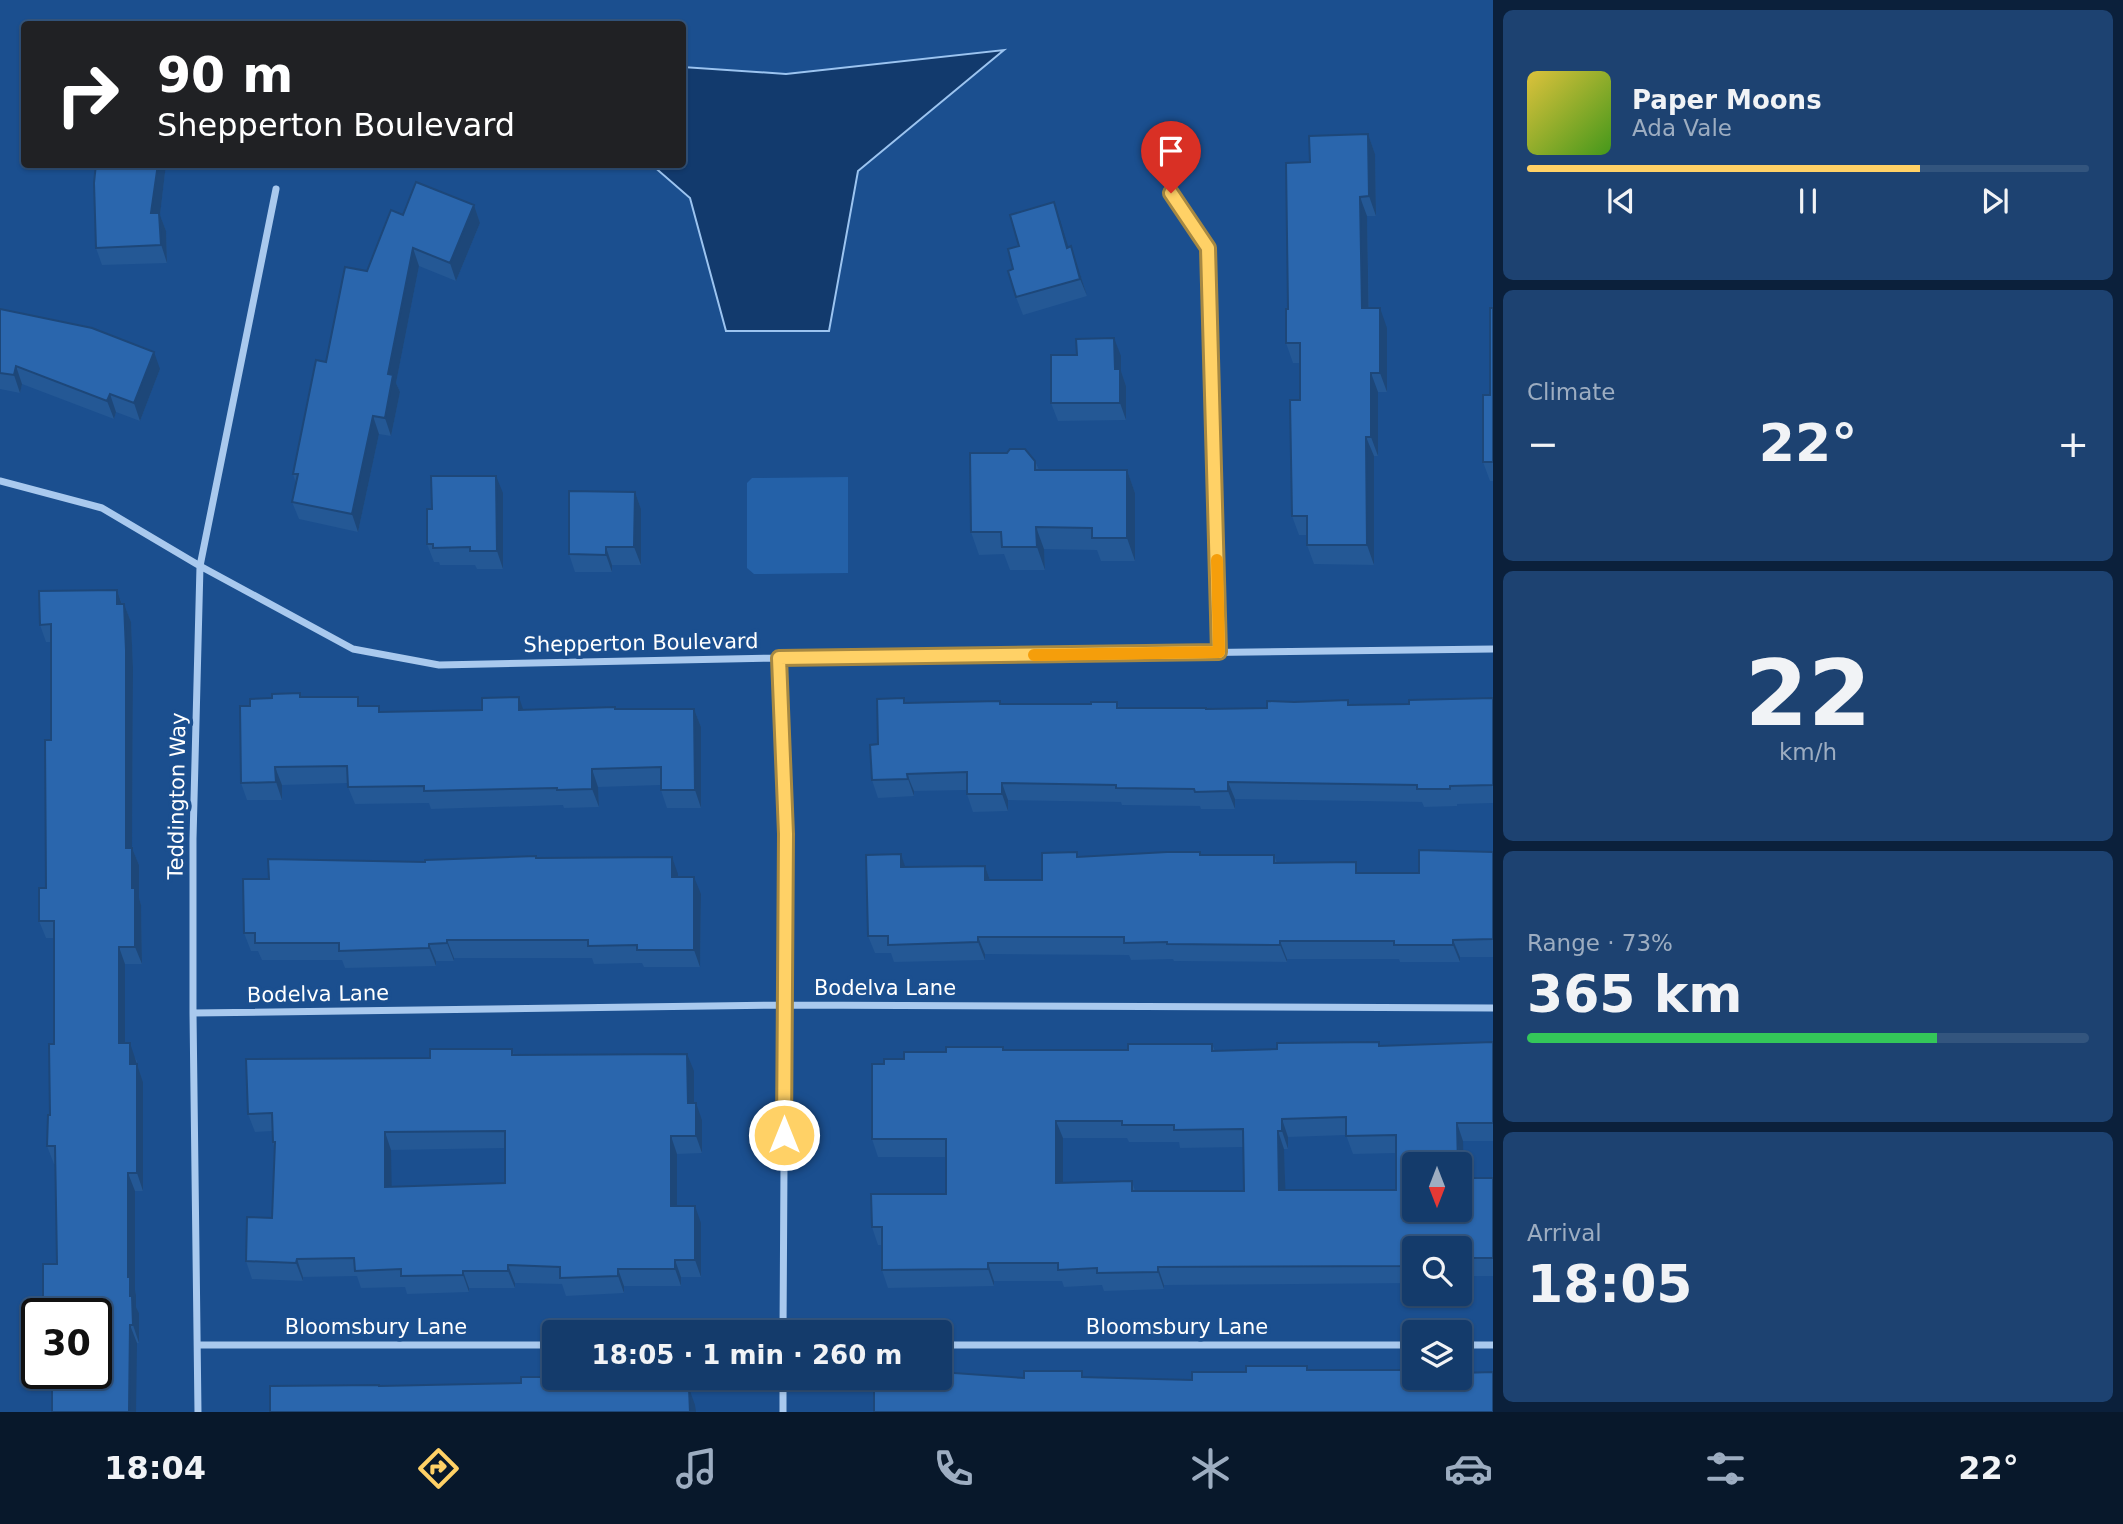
<!DOCTYPE html>
<html lang="en">
<head>
<meta charset="utf-8">
<style>
	:root { --surface:#143b6b; --page:#1d4271; --text:#f1f3f6; --muted:#9dadc1; --line:#33557e; --accent:#ffd166 }
	body { margin:0; font-family:"DejaVu Sans",sans-serif; background:var(--page); color:var(--text); height:100vh; display:flex; flex-direction:column; font-size:26px; white-space:nowrap }
	* { box-sizing:border-box; margin:0 }
	p { font-size:23px; color:var(--muted) }
	.icon { flex:none; width:38px; height:38px; fill:none; stroke:currentColor; stroke-width:2; stroke-linecap:round; stroke-linejoin:round }
	.map { position:relative; flex:1; overflow:hidden }
	.sheet { display:flex; flex-direction:column; gap:10px; padding:10px; background:#0b203b; width:630px }
	.sheet>* { flex:none }
	.top-card { position:absolute; left:21px; top:21px; width:665px; height:147px; border-radius:7px; box-shadow:0 2px 5px #0004,0 0 0 2px var(--line); background:#202124; color:#fff; overflow:hidden }
	.needle { width:46px; rotate:180deg }
	.tools { position:absolute; left:1402px; top:1152px; display:grid; gap:14px }
	.tools a { display:grid; place-items:center; width:70px; height:70px; border-radius:7px; background:var(--surface); box-shadow:0 2px 5px #0004,0 0 0 2px var(--line); font-size:35px }
	.speed { position:absolute; left:21px; top:1298px; display:flex; gap:14px; font-size:35px; font-weight:700; text-align:center }
	.speed>* { display:grid; place-content:center; width:91px; height:91px; border-radius:50%; background:var(--surface); box-shadow:0 2px 5px #0004,0 0 0 2px var(--line); line-height:1 }
	.speed .limit { border:4px solid #111; border-radius:10px; background:#fff; color:#111 }
	.pin { position:absolute; display:grid; place-items:center; width:60px; height:60px; color:#fff; margin:-72px -30px; border-radius:50% 50% 50% 0; rotate:-45deg; box-shadow:0 0 7px #0007 }
	.pin .icon { rotate:45deg }
	.me { position:absolute; width:77px; margin:-38px; rotate:0deg; stroke-linejoin:round; filter:drop-shadow(0 0 5px #0008) }
	.turn { display:flex; align-items:center; gap:24px; height:147px; padding:0 21px; font-size:32px }
	.turn .icon { width:91px; height:91px; stroke-width:2.5 }
	.turn b { display:block; font-size:49px; line-height:60px }
	.big { font-size:52px; font-weight:800; line-height:1.1 }
	.sheet .widget { flex:1; display:flex; flex-direction:column; justify-content:center; gap:10px; min-width:0; padding:0 24px; border-radius:10px; background:var(--page) }
	.sheet .dial { align-items:center; gap:0 }
	.dial b { font-size:91px; line-height:1 }
	.song { display:flex; align-items:center; gap:21px }
	.cover { width:84px; height:84px; border-radius:10px; background:linear-gradient(135deg,hsl(50 70% 55%),hsl(100 70% 35%)) }
	.played { height:7px; border-radius:4px; background:linear-gradient(90deg,var(--accent) 70%,var(--line) 70%) }
	.keys { display:flex; justify-content:space-around; direction:ltr }
	.heat { display:flex; justify-content:space-between; align-items:center; font-size:38px; direction:ltr }
	.charge { height:10px; border-radius:5px; background:linear-gradient(90deg,#34c759 73%,var(--line) 0) }
	.trip { position:absolute; left:542px; top:1320px; width:410px; height:70px; border-radius:7px; background:var(--surface); box-shadow:0 2px 5px #0004,0 0 0 2px var(--line); font-weight:800; line-height:70px; text-align:center }
	.tab-bar { display:flex; height:112px; justify-content:space-around; align-items:center; background:#08182b; color:var(--muted) }
	.tab-bar .icon { width:49px; height:49px }
	.tab-bar .current { color:var(--accent) }
	.tab-bar b { font-size:32px; color:var(--text) }
	main { display:flex; flex:1; min-height:0 }
	.map>svg:first-child { display:block }
</style>
</head>
<body>
<main>
<div class="map">
<svg width="1493" height="1412" viewBox="0 0 1493 1412">
	<rect width="100%" height="100%" fill="#1b4f8f"/>
	<path fill="#2461a8" d="M848,477v96l-94,1 -7,-6v-85l5,-5z"/>
	<path fill="#123a6d" stroke="#9cc4f0" stroke-width="2" d="M1004,50l-146,121 -29,160h-103l-36,-133 -38,-33 30,-1 1,-97 103,7z"/>
	<g fill="none" stroke-linecap="round" stroke-linejoin="round">
		<path stroke="#a9c9ee" stroke-width="7" d="M1171,193l37,55 11,404
			M0,481l102,27 98,58 153,83 86,16 340,-7 714,-9
			M779,658l7,176 -3,498
			M193,1013l592,-8 708,3
			M198,1345h357
			M940,1345h474
			M1460,1345h33
			M198,1412l-5,-399v-174l7,-273 76,-377
			M783,1412v-35"/>
	</g>
	<path fill="#245895" fill-rule="evenodd" d="M1368,134l7,20 1,62h-9l2,92 18,20v64h-9v64h-4v109l-60,-1 -7,-19v-10h-8l-7,-19 8,-116v-37h-7l-7,-20 2,-34 22,-147z
		M96,164h70l-6,51 6,16 1,32 -65,2 -6,-17z
		M1054,202l14,45 3,-1 6,18 10,32 -64,19 -7,-18 -3,-28 6,-23z
		M474,205l6,18 -24,58 -37,-15 -23,117 4,9 -9,44 -12,-2 -21,98 -59,-13 -7,-17 4,-19 -3,-9 33,-112 41,-91z
		M1493,308v173h-3l-7,-19 7,-67z
		M0,309l160,60 -20,52 -24,-9 -2,7 -92,-35 -2,9 -20,-4z
		M1121,356v15l5,15v34l-68,1 -7,-18z
		M1035,461l4,9h88l8,23v68h-34l-4,-11 -53,-1 1,21h-35l-6,-16 -25,1 -8,-23z
		M635,492l6,17v56h-29v7h-37l-6,-18z
		M503,493v76h-26l-2,-4h-35l-1,-3h-5l-7,-18 5,-35z
		M117,590l5,14h2l7,18 2,46 -1,180 7,17v33l2,7 1,59h-17v79l12,18v3l6,18v109h-8v99l1,5v12l3,6v30h-2l-41,-29h-47l-6,-16 14,-34 -1,-100h-2l-7,-18 7,-102v-106h-8l-7,-17 7,-33 5,-148v-98h-5l-6,-17z
		M300,693l1,4 60,9 20,6 313,-3 7,18v81h-34l-6,-18v-5l-63,2 1,20 -35,1 -1,-3 -132,4 -2,-6 -74,1 -7,-17v-4l-66,2v15h-35l-6,-17 9,-77 22,-8z
		M1493,698v105l-36,1v2l-33,1 -2,-5 -187,-3v10h-34l-1,-3 -78,-1 -1,-3 -113,-2v11l-35,1 -6,-18v-4l-53,1v5l-36,2 -6,-18 34,-77 94,-2v3h91l26,-2 2,6 88,1 60,-1 27,-6 54,-2 2,5 59,-1z
		M1077,852l2,5 121,-5 1,3h73l3,8 83,10h59l74,-21v105h-33v5h-60l-1,-3h-112v3l-113,-1 -1,-2 -42,1 -2,-5 -144,-1v6l-91,2 -3,-9h-16l-7,-17 33,-82 4,13 80,-1 5,14h52z
		M536,856l1,2 135,-1 6,20 23,17 -1,73h-56l-2,-4 -48,1 -2,-6h-138v3h-18v5l-91,2 -3,-8h-80l-4,-9h-7l-7,-18 25,-54 156,-17z
		M1379,1042l2,4 112,-4v99h-30l1,37h29v98h-33v-28h-46v35l-250,2v4l-60,2 -2,-6 -38,2 -2,-6h-68v5l-106,2 -6,-18v-25h-4l-6,-18 74,-33v-37h-68l-6,-18 12,-75 62,-12 57,-5 1,3h124l84,-6 3,7 62,-2zM1346,1135l7,19 43,-1v37h-111l-1,-41h4v-12zM1063,1138h64l2,4h50l1,6 63,-1 1,44h-109l-3,-10 -69,2z
		M512,1049l2,6 180,16v32l8,17v33l-25,1v52l24,17v54h-20v9h-57v7l-58,3 -4,-12 -47,-1v5h-46v4l-62,2 -2,-7 -44,1 -4,-12 -54,1v4l-51,-2 -6,-18 26,-43 2,-71 -1,-5 -1,-11 -17,1 -7,-18 182,-56zM505,1148v35l-114,4v-37z"/>
	<path fill="#1d4779" d="M1368,134l7,20 1,62 -7,-20z
		M158,164h8l-6,51 6,16 1,32 -16,-50z
		M1360,197l7,19 2,112 -7,-20z
		M1054,202l6,18 14,45 -7,-17z
		M474,205l6,18 -24,58 -6,-18z
		M1071,246l6,18 10,32 -7,-17z
		M413,248l6,18 -23,117 4,9 -9,44 -6,-18 3,-44z
		M1380,308l7,20v64l-7,-19z
		M1114,338l7,18v15l5,15v34l-6,-17 -5,-34z
		M154,352l6,17 -20,52 -6,-18z
		M16,366l6,18 -2,9 -6,-18z
		M1371,373l7,19v64l-7,-19z
		M110,394l6,18 -2,7 -7,-18z
		M373,416l6,18 -21,98 -6,-18z
		M1366,437l8,19v109l-7,-20z
		M1127,470l8,23v68l-8,-23z
		M496,476l7,17v76l-6,-18z
		M635,492l6,17v56l-7,-18z
		M1036,527l8,22 1,21 -8,-23z
		M606,547l6,18v7l-6,-17z
		M117,590l6,18 -6,-4z
		M124,604l7,18 2,46 -1,180 7,17v33l2,7 1,59 -7,-17 -3,-59 -6,-40z
		M519,697l6,18 -6,-5z
		M694,709l7,18v81l-6,-18z
		M275,767l7,18v15l-6,-18z
		M592,769l6,18 1,20 -7,-18z
		M907,774l7,17v5l-6,-17z
		M1228,782l7,17v10l-7,-18z
		M1002,783l6,17v11l-6,-17z
		M901,854l6,18 -6,-5z
		M672,857l6,17v20l-6,-17z
		M985,866l6,17 -6,-3z
		M694,877l7,17 -1,73 -6,-17z
		M978,937l7,17v6l-7,-18z
		M447,940l7,18v3l-7,-18z
		M1453,940l7,17v5l-7,-17z
		M1280,941l7,18v3l-7,-17z
		M429,944l7,17v5l-7,-18z
		M119,947l6,17v97l-6,-18z
		M130,1043l13,39v109l-6,-18 -7,-109z
		M687,1054l7,17v49l-6,-17z
		M696,1103l6,17v33l-6,-17z
		M1282,1119l6,18v12l-6,-18z
		M1056,1121l7,17v63l-7,-18z
		M1457,1123l6,18 2,54 -5,-15z
		M1278,1131l6,18 2,59 -7,-18z
		M385,1132l6,18 1,54 -7,-17z
		M671,1136l6,18v70l-6,-18z
		M128,1173l7,18v99l1,5v12l3,6v30l-6,-18 -5,-48z
		M695,1206l6,17v54l-6,-17z
		M297,1259l6,18v4l-7,-18z
		M675,1260l6,17v9l-6,-17z
		M988,1263l6,18v5l-6,-17z
		M508,1265l7,18v5l-7,-17z
		M1158,1267l6,18v4l-6,-17z
		M618,1269l6,17v7l-6,-17z
		M463,1271l6,17v4l-6,-17z
		M130,1325l7,18 -1,69h-7z
		M689,1388l6,17 1,7h-6z"/>
	<path fill="#2a66ad" stroke="#1d4779" stroke-width="2" fill-rule="evenodd" d="M1368,134l1,62 -9,1 2,111h18v65h-9v64h-5l1,108h-60v-29h-15l-2,-116h10v-57h-14v-34h2l-2,-146 24,-1 -1,-26z
		M96,164h62l-7,49h8l2,32 -65,3 -2,-65z
		M416,182l58,23 -24,58 -37,-15 -25,126 5,1 -8,43 -12,-2 -21,98 -60,-12 6,-28h-5l23,-114 10,2 19,-95 22,4 24,-61 12,5z
		M1054,202l13,46 4,-2 9,33 -64,18 -8,-26 5,-2 -5,-20 11,-3 -9,-31z
		M1490,308h3v154h-10v-67h7z
		M0,309l92,19 62,24 -20,51 -24,-9 -3,7 -91,-35 -2,9 -14,-2z
		M1114,338l1,31h5v34h-69v-48h26l-1,-16z
		M1010,449h15l10,12v9h92v68h-35v-10l-56,-1 1,20h-35l-1,-15h-30l-1,-79h37z
		M431,476h65l1,75h-27v-4l-37,1v-4h-6v-35h5z
		M569,491l66,1 -1,55h-28v8l-37,-1z
		M117,590v14h7l2,46v198h6v40h3v59h-16v96h11v21h7v109h-9v104h2v19h2l1,29h-3l-1,87h-77v-38h44v-60h-43v-16h-10v-34h14l-2,-118h-8l1,-31h2l-1,-71h5v-123h-15v-33h7l-1,-148h6v-116l-11,1 -1,-34z
		M300,693v4h58v9h21v6l103,-2v-12l37,-1v13l96,-3v2h79l1,81h-34v-23l-69,2v20l-35,1v-2l-133,3v-5l-76,1 -1,-21 -72,1 1,15 -35,1 -1,-77h10v-7l22,-1v-4z
		M904,698v5l96,-2v3h91v-2h26v6h89v1l61,-1v-7l27,1 54,-2v5l61,-1v-4l84,-2v87l-43,1v3h-33v-4l-189,-3v9l-33,1 -1,-3 -78,-1v-3l-114,-2v11h-35v-22l-60,2 1,5 -36,1 -2,-35 8,-1 -1,-45z
		M1419,850l74,2v87l-40,1v5h-59v-4h-114v4l-113,-1v-2l-43,1v-6h-146v5l-90,3v-9h-20l-2,-81 35,-1v13l84,-1v14h57v-27l35,-1v5l90,-5h33v3h74v8l82,-1v11h63z
		M536,856v2l136,-1v20h22v73h-57v-5l-49,1v-6h-141v3l-18,1v4l-90,3v-8h-84v-10h-11l-1,-54h26l-1,-20 157,3v-2z
		M1379,1042v4l114,-4v81h-36l1,41h-44v45h46v-31h33v80h-33v-10h-46v18l-256,1v5l-61,1v-5l-39,2v-7h-70v6l-106,1v-43h-10l-1,-33h75v-55h-74v-75h12v-5h20v-7h42v-5h57v3h125v-6h84v7l65,-2v-6zM1346,1117v19l50,-1v55h-117l-1,-59h4v-12zM1056,1121h66v4h52v5l69,-1 1,62h-112v-10l-76,2z
		M430,1049h82v6l175,-1 1,49h8v33h-25v70h24v54h-20v9h-57v7l-58,2v-11l-52,-2v6h-45v4l-62,1v-7l-46,2 -1,-13 -57,1 -1,4 -50,-2 1,-44 25,1 3,-76h-2l-1,-29 -24,1 -2,-55 184,-1zM505,1131v52l-120,4v-55z
		M1246,1366h61v4h107v7h46v-4l33,-1v40h-619v-31h21v-4h45v-5l84,6v-7h58v6l110,3v-8h54z
		M521,1377h75v9h34v3l59,-1 1,24h-420v-26l109,-1v1l142,-3z"/>
	<g fill="none" stroke-linecap="round" stroke-linejoin="round">
		<defs>
			<path id="route" d="M784,1135l2,-301 -7,-176 440,-6 -11,-404 -37,-55"/>
		</defs>
		<use href="#route" stroke="#a68842" stroke-width="18"/>
		<use href="#route" stroke="#ffd166" stroke-width="12"/>
		<path stroke="#f59e0b" stroke-width="12" d="M1034,655l185,-3 -2,-92"/>
	</g>
	<g text-anchor="middle" dominant-baseline="central" stroke-width="7" stroke-linejoin="round" paint-order="stroke">
		<g font-size="21" fill="#fff" stroke="#1b4f8f">
			<text transform="translate(641 643) rotate(-1)">Shepperton Boulevard</text>
			<text transform="translate(177 796) rotate(-89)">Teddington Way</text>
			<text x="885" y="988">Bodelva Lane</text>
			<text transform="translate(318 994) rotate(-1)">Bodelva Lane</text>
			<text x="376" y="1327">Bloomsbury Lane</text>
			<text x="1177" y="1327">Bloomsbury Lane</text>
		</g>
	</g>
</svg>
<div class="tools">
<a><svg class="needle" viewBox="-14 -14 28 28"><path d="M0-13l5 13h-10z" fill="#e53935"/><path d="M0 13l5-13h-10z" fill="#9dadc1"/></svg></a>
<a><svg class="icon" aria-label="search" viewBox="0 0 24 24"><circle cx="10" cy="10" r="6"/><path d="M15 15l6 6"/></svg></a>
<a><svg class="icon" aria-label="layers" viewBox="0 0 24 24"><path d="M12 4l9 5-9 5-9-5zM3 14l9 5 9-5"/></svg></a>
</div>
<div class="speed"><div class="limit">30</div></div>
<div class="pin" style="left:1171px;top:193px;background:#d93025"><svg class="icon" aria-label="arrive" viewBox="0 0 24 24"><path d="M6 21V4h12l-3 4 3 4H6"/></svg></div>
<svg class="me" style="left:784px;top:1135px" viewBox="-20 -20 40 40"><circle r="17" fill="#ffd166" stroke="#fff" stroke-width="3"/><path d="M0-11L8 9 0 5-8 9z" fill="#fff"/></svg>
<div class="trip">18:05 · 1 min · 260 m</div>
<div class="top-card">
<div class="turn"><svg class="icon" aria-label="right" viewBox="0 0 24 24"><path d="M7 20v-9h11M14 6l5 5-5 5"/></svg><div><b>90 m</b>Shepperton Boulevard</div></div>
</div>
</div>
<section class="sheet">
<div class="widget">
<div class="song"><i class="cover"></i><div><b>Paper Moons</b><p>Ada Vale</p></div></div>
<div class="played"></div>
<div class="keys"><svg class="icon" aria-label="previous" viewBox="0 0 24 24"><path d="M18 5L8 12l10 7zM5 5v14"/></svg><svg class="icon" aria-label="pause" viewBox="0 0 24 24"><path d="M8 5v14M16 5v14"/></svg><svg class="icon" aria-label="next" viewBox="0 0 24 24"><path d="M6 5l10 7-10 7zM19 5v14"/></svg></div>
</div>
<div class="widget"><p>Climate</p>
<div class="heat"><a>−</a><b class="big">22°</b><a>+</a></div>
</div>
<div class="widget dial"><b>22</b><p>km/h</p></div>
<div class="widget"><p>Range · 73%</p><b class="big">365 km</b><div class="charge"></div></div>
<div class="widget"><p>Arrival</p><b class="big">18:05</b></div>
</section>
</main>
<nav class="tab-bar">
<b>18:04</b>
<svg class="icon current" aria-label="directions" viewBox="0 0 24 24"><path d="M12 3l9 9-9 9-9-9zM9 14v-3h6M13 9l2 2-2 2"/></svg>
<svg class="icon" aria-label="music" viewBox="0 0 24 24"><path d="M9 18V5l10-2v13"/><circle cx="6" cy="18" r="3"/><circle cx="16" cy="16" r="3"/></svg>
<svg class="icon" aria-label="phone" viewBox="0 0 24 24"><path d="M5 4h4l2 5-3 2q2 4 5 5l2-3 5 2v4C11 20 4 13 5 4z"/></svg>
<svg class="icon" aria-label="climate" viewBox="0 0 24 24"><path d="M12 3v18M4 7l16 10M4 17L20 7"/></svg>
<svg class="icon" aria-label="car" viewBox="0 0 24 24"><path d="M5 17H2v-5l4-1 3-4h7l3 4 3 1v5h-3M9 17h6M6 11h13"/><circle cx="7" cy="17" r="2"/><circle cx="17" cy="17" r="2"/></svg>
<svg class="icon" aria-label="filters" viewBox="0 0 24 24"><path d="M4 7h16M4 17h16"/><circle cx="9" cy="7" r="2"/><circle cx="15" cy="17" r="2"/></svg>
<b>22°</b>
</nav>
</body>
</html>
